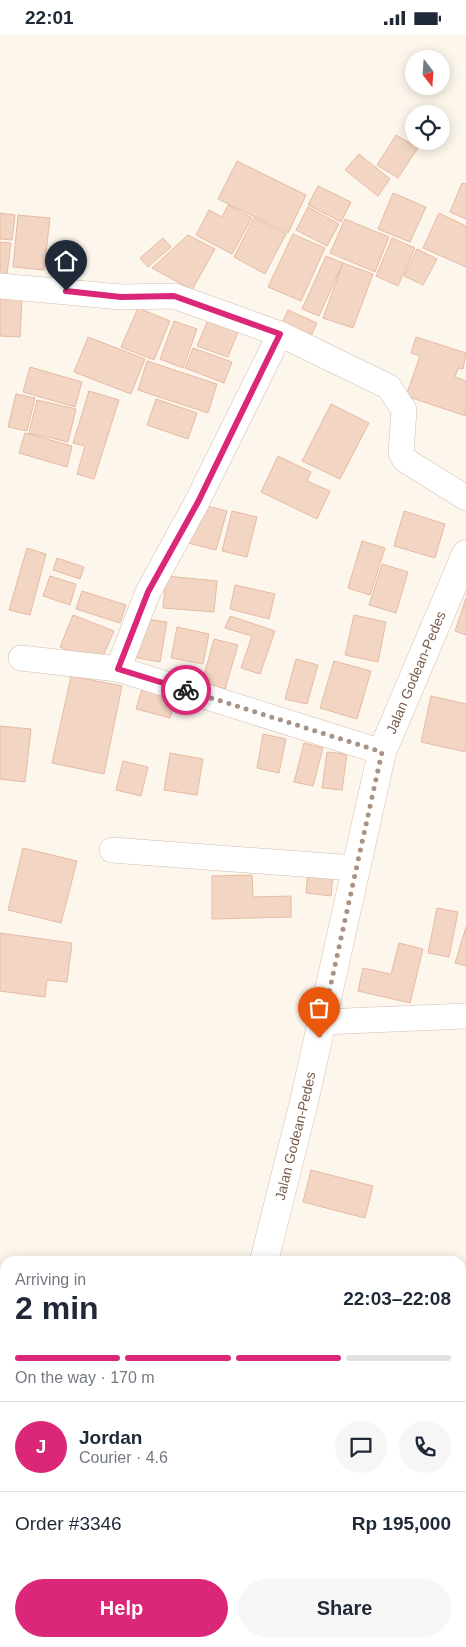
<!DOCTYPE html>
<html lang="en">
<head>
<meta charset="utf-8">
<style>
	body { margin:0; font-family:Helvetica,sans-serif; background:#f6f6f7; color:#1f2937; height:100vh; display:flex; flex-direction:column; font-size:19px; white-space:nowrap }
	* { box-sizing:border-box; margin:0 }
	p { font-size:16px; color:#747a83 }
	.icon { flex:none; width:28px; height:28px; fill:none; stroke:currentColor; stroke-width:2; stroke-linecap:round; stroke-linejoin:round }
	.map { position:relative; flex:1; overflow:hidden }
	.panel { position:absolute; left:0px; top:1221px; width:466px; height:391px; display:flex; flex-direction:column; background:#fff; border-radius:15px 15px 0 0; box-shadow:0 2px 12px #0003 }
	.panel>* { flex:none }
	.needle { width:32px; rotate:163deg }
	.controls { position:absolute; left:405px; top:15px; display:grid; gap:10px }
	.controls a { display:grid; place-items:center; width:45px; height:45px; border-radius:50%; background:#fff; box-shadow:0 2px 12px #0003; font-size:25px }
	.pin { position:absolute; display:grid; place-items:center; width:42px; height:42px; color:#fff; margin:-51px -21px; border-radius:50% 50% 50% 0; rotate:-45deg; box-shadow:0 0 5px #0007 }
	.pin .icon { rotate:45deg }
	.courier { position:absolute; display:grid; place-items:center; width:50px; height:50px; margin:-25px; border:4px solid #db2777; border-radius:50%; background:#fff; color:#222; box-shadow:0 1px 6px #0007 }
	.overview em { font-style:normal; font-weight:600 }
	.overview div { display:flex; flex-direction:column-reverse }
	.overview { display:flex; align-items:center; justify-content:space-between; height:85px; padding:0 15px }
	h1 { font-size:32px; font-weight:600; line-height:38px }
	.bar { display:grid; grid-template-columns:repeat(4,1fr); gap:8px 5px; align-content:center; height:60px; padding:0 15px }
	.bar i { height:6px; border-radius:4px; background:#e0e1e3 }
	.bar .active { background:#db2777 }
	.bar p { grid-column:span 4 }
	.line { display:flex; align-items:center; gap:12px; padding:0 15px; border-top:1px solid #e0e1e3 }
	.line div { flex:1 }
	.round { display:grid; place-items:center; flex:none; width:52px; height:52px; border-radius:26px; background:#f6f6f7 }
	.primary-button { display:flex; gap:10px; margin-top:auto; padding:10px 15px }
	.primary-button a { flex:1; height:58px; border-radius:30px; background:#db2777; color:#fff; font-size:20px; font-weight:600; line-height:58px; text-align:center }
	.primary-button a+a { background:#f6f6f7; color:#1f2937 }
	.status { display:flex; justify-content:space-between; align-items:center; height:35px; padding:0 25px; background:#fff; direction:ltr }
	.status svg { height:14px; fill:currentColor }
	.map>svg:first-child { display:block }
	.building { fill:#f3d5c3; stroke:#e6bba3 }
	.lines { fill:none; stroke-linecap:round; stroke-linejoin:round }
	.street-casing { stroke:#d1beb0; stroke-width:26 }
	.secondary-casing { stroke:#d6c0b0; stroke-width:29 }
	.street { stroke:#fff; stroke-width:25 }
	.secondary { stroke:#fff; stroke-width:28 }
	.done { stroke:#a89285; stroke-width:5; stroke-dasharray:0 9 }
	.route { stroke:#db2777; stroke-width:6 }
	.labels { text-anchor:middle; stroke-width:4.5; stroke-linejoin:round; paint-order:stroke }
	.street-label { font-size:14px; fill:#7a5c4d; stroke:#fffaf3 }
</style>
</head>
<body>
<div class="status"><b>22:01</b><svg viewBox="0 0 49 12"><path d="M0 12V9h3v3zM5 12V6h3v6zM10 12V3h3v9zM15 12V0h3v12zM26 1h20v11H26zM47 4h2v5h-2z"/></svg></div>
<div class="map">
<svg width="466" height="1612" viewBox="0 0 466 1612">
	<rect width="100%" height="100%" fill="#fdf6ec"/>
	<g class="building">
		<polygon points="396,100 418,113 398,143 377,130"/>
		<polygon points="359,119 390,144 378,161 345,135"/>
		<polygon points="237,126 306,160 288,198 218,164"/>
		<polygon points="462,148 466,149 466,184 450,177"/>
		<polygon points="318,151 351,167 341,187 308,170"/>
		<polygon points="393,158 426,172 410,207 378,194"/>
		<polygon points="228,170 252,183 232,219 196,200 209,175 222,182"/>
		<polygon points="308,172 339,189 327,211 296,195"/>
		<polygon points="0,178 15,180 12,205 0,204"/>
		<polygon points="439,178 466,191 466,232 423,213"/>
		<polygon points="18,180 50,183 44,235 13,232"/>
		<polygon points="254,183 286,199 265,239 234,222"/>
		<polygon points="345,184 389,202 375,237 330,218"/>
		<polygon points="293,199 325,213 301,266 268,252"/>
		<polygon points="188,200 215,214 192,255 152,233"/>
		<polygon points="163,203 171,212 148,232 140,223"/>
		<polygon points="392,203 415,213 398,251 376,241"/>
		<polygon points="0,207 11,208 6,247 0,247"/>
		<polygon points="417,214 437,224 423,250 404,241"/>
		<polygon points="326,221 343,228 319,281 302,274"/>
		<polygon points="343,228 373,239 353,293 323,283"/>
		<polygon points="0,262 22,263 20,302 0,301"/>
		<polygon points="138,273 170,286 154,325 121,312"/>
		<polygon points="288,275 317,288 309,305 280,293"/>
		<polygon points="210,280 240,292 228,322 197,311"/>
		<polygon points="174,286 197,294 183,333 160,324"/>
		<polygon points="88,302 145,324 131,359 74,337"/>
		<polygon points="416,302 466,318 463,334 458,333 455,342 466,346 466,381 406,361 420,321 411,318"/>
		<polygon points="193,313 232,327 224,348 185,333"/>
		<polygon points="147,326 217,349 208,378 138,355"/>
		<polygon points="30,332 82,347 75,372 23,357"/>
		<polygon points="89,356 119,365 94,444 77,439 85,411 73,408"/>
		<polygon points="16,359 35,363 27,396 8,392"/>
		<polygon points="156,364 197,378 188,404 147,390"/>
		<polygon points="37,365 76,374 68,407 29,398"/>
		<polygon points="331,369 369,388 340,444 302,426"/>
		<polygon points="25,398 72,411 67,432 19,418"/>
		<polygon points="278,421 311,437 307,446 330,456 317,484 261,457"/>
		<polygon points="199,469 227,476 216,515 188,508"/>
		<polygon points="232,476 257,482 247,522 222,516"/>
		<polygon points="404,476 445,489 435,523 394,511"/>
		<polygon points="362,506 385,513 370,560 348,553"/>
		<polygon points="27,513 46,519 30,580 9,575"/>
		<polygon points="57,523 84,532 80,544 53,535"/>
		<polygon points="382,529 408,537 396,578 369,570"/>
		<polygon points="50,541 76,549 70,570 43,561"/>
		<polygon points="166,541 217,546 214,577 163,573"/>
		<polygon points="235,550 275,559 269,584 230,574"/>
		<polygon points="82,556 126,570 120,588 76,574"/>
		<polygon points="466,563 466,600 455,596"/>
		<polygon points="73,580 114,596 100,628 60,612"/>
		<polygon points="354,580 386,587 378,627 345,620"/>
		<polygon points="230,581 275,596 260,639 241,633 252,601 225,593"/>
		<polygon points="139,583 167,587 160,627 132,622"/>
		<polygon points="177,592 209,599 203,629 171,623"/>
		<polygon points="214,604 238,610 225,654 202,647"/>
		<polygon points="296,624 318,630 307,669 285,664"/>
		<polygon points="334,626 371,636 357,684 320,673"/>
		<polygon points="71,641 122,651 104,739 52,728"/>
		<polygon points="144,647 178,656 170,683 136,674"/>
		<polygon points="431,661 466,669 466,717 421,707"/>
		<polygon points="0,691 31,694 25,747 0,744"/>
		<polygon points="263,699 286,704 279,738 257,733"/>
		<polygon points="304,708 323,713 313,751 294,747"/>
		<polygon points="327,717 347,719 342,755 322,753"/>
		<polygon points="170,718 203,724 197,760 164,755"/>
		<polygon points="123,726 148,732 141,761 116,755"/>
		<polygon points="23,813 77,826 61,888 8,875"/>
		<polygon points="308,835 333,838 331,861 306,858"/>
		<polygon points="252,840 253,862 291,861 291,882 212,884 212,841"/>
		<polygon points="437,873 458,877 449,922 428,918"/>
		<polygon points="466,892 466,931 455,928"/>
		<polygon points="0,898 72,908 67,947 47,945 45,962 0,956"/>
		<polygon points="399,908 423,914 410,968 358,956 363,933 391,939"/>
		<polygon points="311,1135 373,1151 365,1183 303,1167"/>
	</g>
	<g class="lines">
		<defs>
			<g id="street">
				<polyline points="0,251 121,262 174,261 280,299 389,352 404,375 401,418 405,425 466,463"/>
				<polyline points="21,623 118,634 382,717"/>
				<polyline points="118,634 148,557 197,467 280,299"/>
				<polyline points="112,815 355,833"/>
				<polyline points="322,987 466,981"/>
			</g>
			<g id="secondary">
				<path id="s1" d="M264,1226L304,1067L382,717L466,519"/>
				<polyline points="172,1612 173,1608"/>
			</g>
		</defs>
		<use href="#street" class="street-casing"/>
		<use href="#secondary" class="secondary-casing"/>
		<use href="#street" class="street"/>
		<use href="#secondary" class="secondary"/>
	</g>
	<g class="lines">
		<polyline class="done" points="186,655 382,717 319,1003"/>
		<polyline class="route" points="66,256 121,262 174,261 280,299 198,467 148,557 118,634 186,655"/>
	</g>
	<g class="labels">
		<g class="street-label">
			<text dy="5" stroke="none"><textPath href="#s1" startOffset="609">Jalan Godean-Pedes</textPath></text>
			<text dy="5" stroke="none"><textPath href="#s1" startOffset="129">Jalan Godean-Pedes</textPath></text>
		</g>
	</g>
</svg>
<div class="controls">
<a><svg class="needle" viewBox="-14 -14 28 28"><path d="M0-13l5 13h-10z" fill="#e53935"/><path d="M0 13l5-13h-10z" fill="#747a83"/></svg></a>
<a><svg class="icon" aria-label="locate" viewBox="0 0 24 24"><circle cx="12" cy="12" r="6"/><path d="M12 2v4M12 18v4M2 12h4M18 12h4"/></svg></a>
</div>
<div class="pin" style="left:319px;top:1003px;background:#ea580c"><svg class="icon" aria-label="bag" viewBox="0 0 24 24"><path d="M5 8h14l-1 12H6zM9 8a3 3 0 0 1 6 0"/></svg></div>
<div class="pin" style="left:66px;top:256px;background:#1f2937"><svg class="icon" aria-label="home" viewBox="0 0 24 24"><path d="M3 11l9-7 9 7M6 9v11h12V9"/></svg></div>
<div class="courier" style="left:186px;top:655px"><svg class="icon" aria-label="bike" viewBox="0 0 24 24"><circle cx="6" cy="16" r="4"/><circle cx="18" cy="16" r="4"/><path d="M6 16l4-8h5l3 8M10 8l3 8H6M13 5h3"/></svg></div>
<section class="panel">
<div class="overview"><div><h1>2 min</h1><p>Arriving in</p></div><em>22:03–22:08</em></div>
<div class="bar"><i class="active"></i><i class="active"></i><i class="active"></i><i></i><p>On the way · 170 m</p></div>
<div class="line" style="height:90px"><b class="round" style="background:#db2777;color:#fff">J</b><div><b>Jordan</b><p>Courier · 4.6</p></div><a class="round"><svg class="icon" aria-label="chat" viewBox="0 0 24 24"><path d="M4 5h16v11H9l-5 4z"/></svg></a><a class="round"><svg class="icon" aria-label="phone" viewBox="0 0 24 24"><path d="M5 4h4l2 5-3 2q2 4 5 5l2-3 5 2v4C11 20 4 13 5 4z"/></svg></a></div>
<div class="line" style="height:65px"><div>Order #3346</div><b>Rp 195,000</b></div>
<div class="primary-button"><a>Help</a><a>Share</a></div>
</section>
</div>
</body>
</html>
